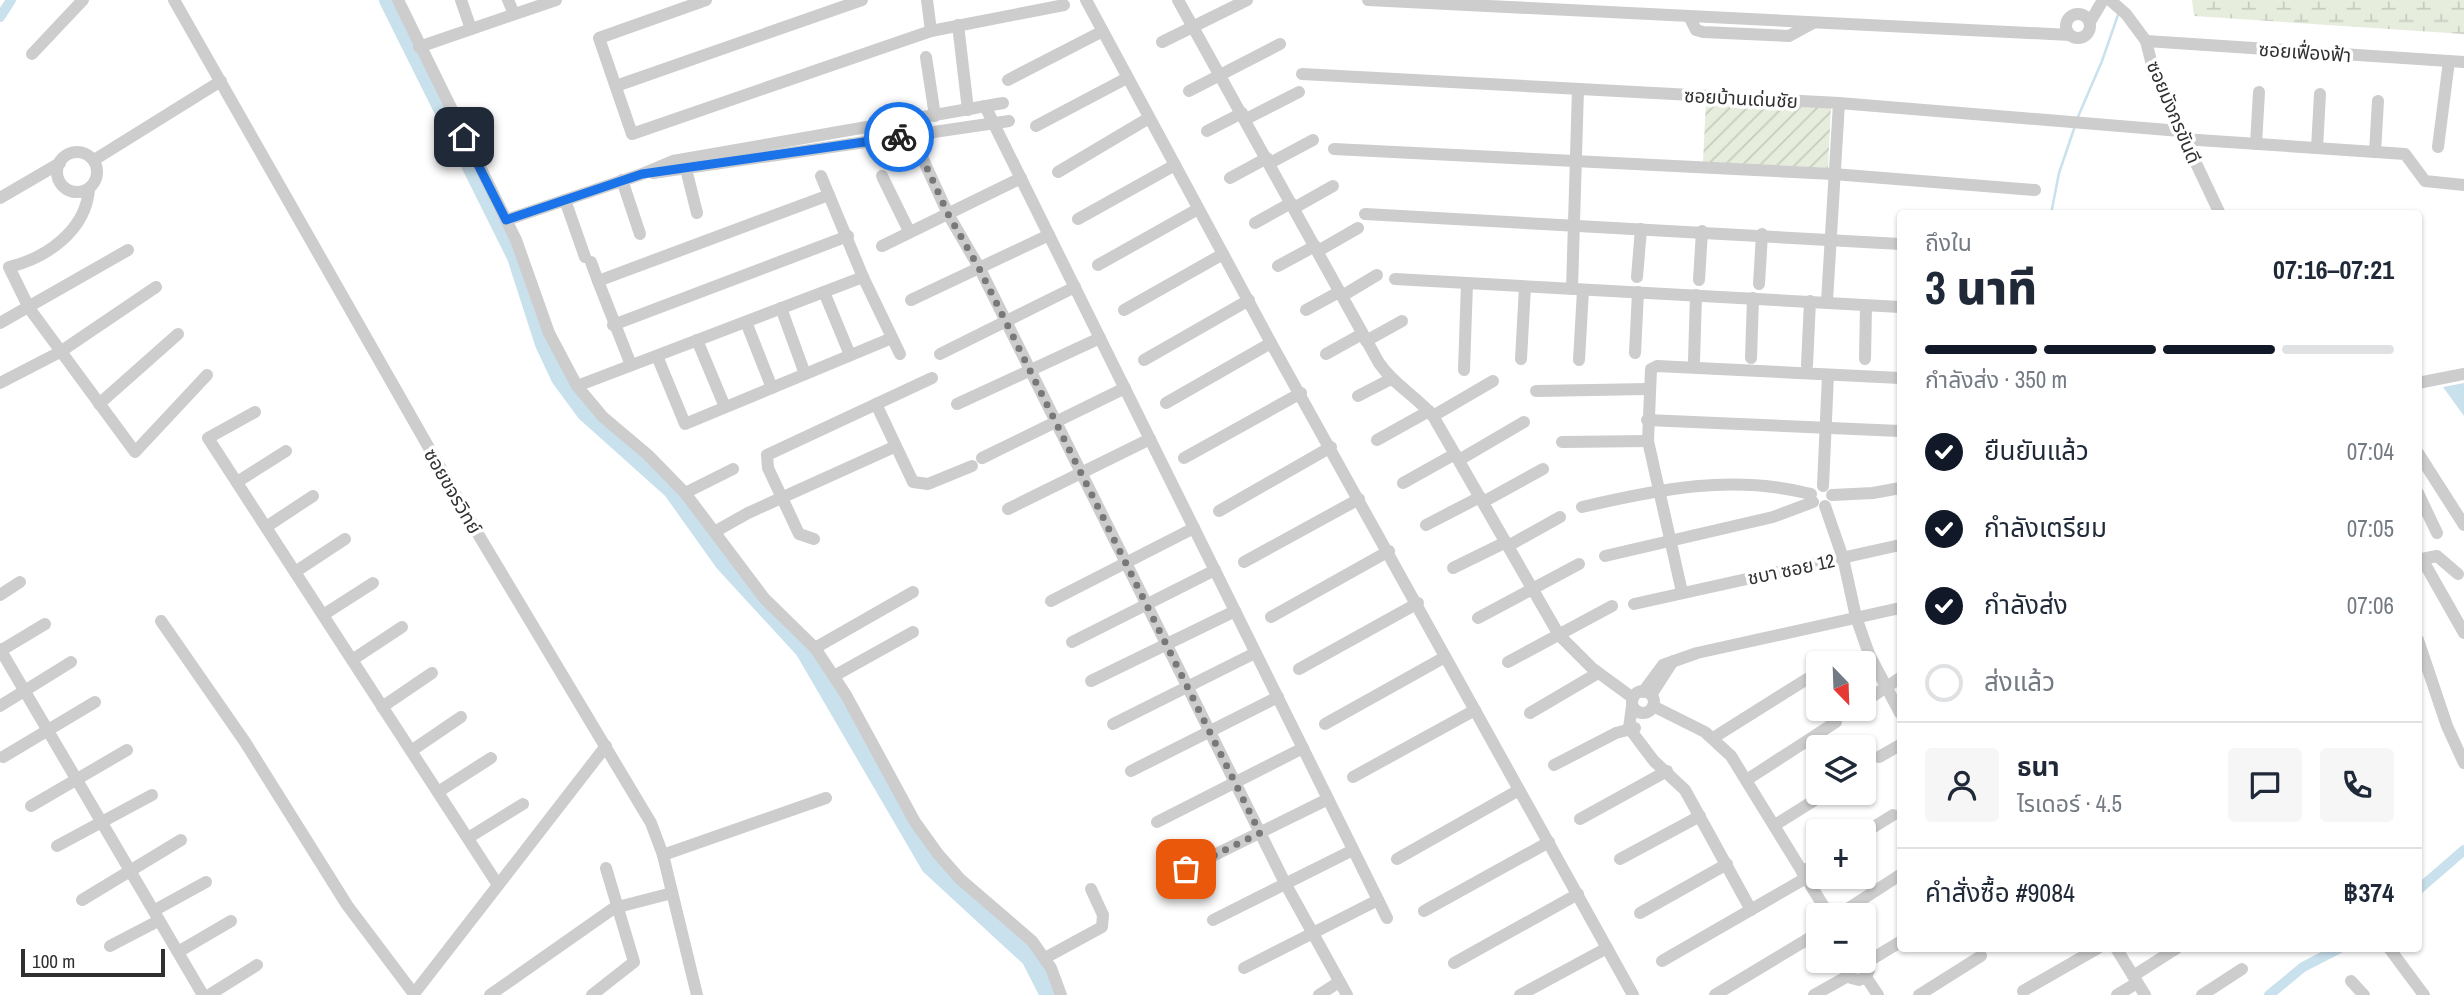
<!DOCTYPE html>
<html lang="th">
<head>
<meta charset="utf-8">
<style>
	body { margin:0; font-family:"Archivo Narrow","Noto Sans Thai",sans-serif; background:#f6f6f7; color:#1f2937; height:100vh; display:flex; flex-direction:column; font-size:26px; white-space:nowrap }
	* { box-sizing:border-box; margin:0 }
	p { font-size:23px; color:#747a83 }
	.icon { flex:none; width:38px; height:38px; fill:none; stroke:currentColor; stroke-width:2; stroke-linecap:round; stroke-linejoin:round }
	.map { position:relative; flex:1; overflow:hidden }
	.sheet { position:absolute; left:1897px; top:210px; width:525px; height:742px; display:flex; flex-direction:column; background:#fff; border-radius:7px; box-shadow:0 2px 5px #0004 }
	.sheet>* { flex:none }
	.needle { width:46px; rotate:157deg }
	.controls { position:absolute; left:1806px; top:651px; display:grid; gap:14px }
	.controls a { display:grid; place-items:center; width:70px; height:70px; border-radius:7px; background:#fff; box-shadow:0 2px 5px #0004; font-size:35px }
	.scale { position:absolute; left:21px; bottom:18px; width:144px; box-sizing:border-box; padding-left:7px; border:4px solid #303030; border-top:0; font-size:19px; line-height:24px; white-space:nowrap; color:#303030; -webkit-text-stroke:5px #fff; paint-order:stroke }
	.pin { position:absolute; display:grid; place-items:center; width:60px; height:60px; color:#fff; margin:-30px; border-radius:14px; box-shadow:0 4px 10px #0006 }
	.courier { position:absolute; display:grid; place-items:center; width:70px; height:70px; margin:-35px; border:5px solid #1a73e8; border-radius:50%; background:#fff; color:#222; box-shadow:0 2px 9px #0007 }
	.headline em { font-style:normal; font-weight:800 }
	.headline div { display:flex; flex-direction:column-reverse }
	.headline { display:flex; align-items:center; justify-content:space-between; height:119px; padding:0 28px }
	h1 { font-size:46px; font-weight:800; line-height:52px }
	.bar { display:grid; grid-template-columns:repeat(4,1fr); gap:10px 7px; align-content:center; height:84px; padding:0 28px }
	.bar i { height:9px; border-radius:5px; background:#e0e1e3 }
	.bar .current { background:#111827 }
	.bar p { grid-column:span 4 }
	.line { display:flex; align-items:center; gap:18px; padding:0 28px; border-top:2px solid #e0e1e3 }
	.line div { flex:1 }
	.round { display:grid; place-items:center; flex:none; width:74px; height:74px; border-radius:7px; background:#f6f6f7 }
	ol { padding:0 28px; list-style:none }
	li { display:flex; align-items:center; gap:21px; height:77px }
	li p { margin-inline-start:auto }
	li .icon { padding:7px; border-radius:50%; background:#111827; color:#fff; stroke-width:4 }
	li:last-child { color:#747a83 }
	li i { width:38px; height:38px; border:4px solid #e0e1e3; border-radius:50% }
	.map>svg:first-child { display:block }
	.wetland { fill:url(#wetland-marsh) }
	.garden { fill:url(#garden-furrows) }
	.water { fill:#c9e1ed }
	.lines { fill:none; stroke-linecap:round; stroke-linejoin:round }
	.stream { stroke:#c9e1ed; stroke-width:2.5 }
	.canal { stroke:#c9e1ed; stroke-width:10 }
	.river { stroke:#c9e1ed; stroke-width:18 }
	.minor { stroke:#cdcdcd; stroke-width:12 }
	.done { stroke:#787878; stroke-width:7; stroke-dasharray:0 12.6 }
	.route { stroke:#1a73e8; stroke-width:9 }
	.labels { text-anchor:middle; stroke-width:7; stroke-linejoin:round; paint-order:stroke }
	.street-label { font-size:19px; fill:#303030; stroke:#fff }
</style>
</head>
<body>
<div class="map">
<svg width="2464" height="995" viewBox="0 0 2464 995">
	<defs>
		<pattern id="wetland-marsh" width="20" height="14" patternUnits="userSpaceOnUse" patternTransform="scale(1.75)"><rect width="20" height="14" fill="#e7eddd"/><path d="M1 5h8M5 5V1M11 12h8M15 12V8" fill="none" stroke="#c6ccbe"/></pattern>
		<pattern id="garden-furrows" width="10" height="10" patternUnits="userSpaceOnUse" patternTransform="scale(1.75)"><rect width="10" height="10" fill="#e7eddd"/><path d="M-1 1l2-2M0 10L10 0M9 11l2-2" fill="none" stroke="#c6ccbe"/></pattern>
	</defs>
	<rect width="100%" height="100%" fill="#fff"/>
	<polygon class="wetland" points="2192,0 2464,0 2464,34 2194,16"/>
	<polygon class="garden" points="1706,101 1831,107 1828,168 1703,162"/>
	<polygon class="water" points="2464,383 2464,416 2443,387"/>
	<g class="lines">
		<g class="stream">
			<polyline points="2077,119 2102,61 2119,12"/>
			<polyline points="2051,214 2059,173 2075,126"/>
		</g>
		<g class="canal">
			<polyline points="0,17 11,0"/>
			<polyline points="2418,890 2464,850"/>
			<polyline points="2269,995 2303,967 2340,948"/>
		</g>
		<polyline class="river" points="388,0 516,257 544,344 560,378 585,412 672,490 724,563 804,650 930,866 1030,958 1049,995"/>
		<g class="minor">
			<polyline points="174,0 478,534 651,823 663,855 697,995"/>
			<polyline points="398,0 516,240 549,333 577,386 603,417 648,455 685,493 764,598 815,648 846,695 915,822 938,854 960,879 1032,941 1051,968 1061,995"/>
			<polyline points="461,0 471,29"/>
			<polyline points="508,0 514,14"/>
			<polyline points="706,0 599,38 632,134 931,31 1064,5"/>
			<polyline points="927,0 931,31"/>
			<polyline points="1086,0 1271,343 1633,995"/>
			<path d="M1178,0L1379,363C1394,385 1416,396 1433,416L1559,635L1592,668L1633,698"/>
			<polyline points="1368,0 2070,35"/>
			<polyline points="2110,0 2126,14 2146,41 2154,73 2167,102 2220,214"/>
			<circle cx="2078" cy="26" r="12"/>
			<polyline points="1690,18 1696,30 1703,32 1789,36 1813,23"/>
			<polyline points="2090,22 2103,0"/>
			<polyline points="958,25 968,110"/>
			<polyline points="2146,41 2464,62"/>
			<polyline points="1162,42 1247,0"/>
			<polyline points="419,47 556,0"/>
			<polyline points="32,54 83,0"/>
			<polyline points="926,57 935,116"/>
			<polyline points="1302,74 1839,103 2180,131"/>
			<polyline points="1008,80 1101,32"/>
			<polyline points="616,86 862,0"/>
			<polyline points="1189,91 1280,44"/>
			<polyline points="985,106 1387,918"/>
			<polyline points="1246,119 1299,92"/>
			<polyline points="909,121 912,135 948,214 980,269 1285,883 1347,995"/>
			<polyline points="1036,126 1127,78"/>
			<polyline points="1207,131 1242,113"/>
			<polyline points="2183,139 2405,154 2425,181 2464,185"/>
			<polyline points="2256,144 2259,92"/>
			<polyline points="2438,147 2449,61"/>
			<polyline points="2317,148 2320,94"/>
			<polyline points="1334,149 1833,174 2035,190"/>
			<circle cx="77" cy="172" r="20"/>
			<polyline points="2375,152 2378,101"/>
			<polyline points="94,160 221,81"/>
			<polyline points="1270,163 1313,140"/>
			<polyline points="686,169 697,213"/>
			<polyline points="1058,172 1149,118"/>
			<polyline points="653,173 1009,121"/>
			<polyline points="882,176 909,231"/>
			<polyline points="1230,178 1267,158"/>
			<polyline points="622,180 640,234"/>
			<path d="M89,189C86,230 47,258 9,267L29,308L135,452L207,375"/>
			<polyline points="0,198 60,163"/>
			<polyline points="565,200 585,257"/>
			<polyline points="1294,208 1333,186"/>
			<polyline points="1365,214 1900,244"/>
			<polyline points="1078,219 1175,165"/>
			<polyline points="506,220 642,174 673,161 1003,103"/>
			<polyline points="1255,223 1291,203"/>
			<polyline points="882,246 1021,178"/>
			<polyline points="1318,251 1358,228"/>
			<polyline points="591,262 598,281"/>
			<polyline points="1098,265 1198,209"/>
			<polyline points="1278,266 1315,246"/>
			<polyline points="863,277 900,354"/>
			<polyline points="1637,277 1641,229"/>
			<polyline points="1395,279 1900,307"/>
			<polyline points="1699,280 1702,231"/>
			<polyline points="1759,284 1762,234"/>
			<polyline points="1572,289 1578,89"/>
			<polyline points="824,292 850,355"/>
			<polyline points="1342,296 1377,275"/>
			<polyline points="911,300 1049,235"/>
			<polyline points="1827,301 1839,103"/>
			<polyline points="781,308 805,374"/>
			<polyline points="1124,310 1223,254"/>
			<polyline points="1306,310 1339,292"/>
			<polyline points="746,322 772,388"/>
			<polyline points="0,323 128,250"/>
			<polyline points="613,325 848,236"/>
			<polyline points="697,340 725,407"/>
			<polyline points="1366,341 1402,321"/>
			<polyline points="1635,353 1638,292"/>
			<polyline points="940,354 1075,287"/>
			<polyline points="1326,354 1362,334"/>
			<polyline points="657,356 685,424 892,338"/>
			<polyline points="1751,358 1753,298"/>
			<polyline points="1521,359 1525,287"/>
			<polyline points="1865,359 1866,306"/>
			<polyline points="1144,360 1249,300"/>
			<polyline points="1579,360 1583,290"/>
			<polyline points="1694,361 1696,295"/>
			<polyline points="631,365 598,281 829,195"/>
			<polyline points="1807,365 1810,301"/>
			<polyline points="1464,370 1467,283"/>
			<polyline points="0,383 60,352 156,287"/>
			<polyline points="2418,383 2464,374"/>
			<polyline points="577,386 863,277 821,176"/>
			<polyline points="1536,391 1648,389"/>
			<polyline points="1358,396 1391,379"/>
			<polyline points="1166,403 1271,343"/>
			<polyline points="99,404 178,334"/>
			<polyline points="876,404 913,482 928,484 972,466"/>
			<polyline points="957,404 1100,338"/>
			<polyline points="255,412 208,438 498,885"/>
			<polyline points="1433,416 1493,381"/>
			<polyline points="1647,420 1900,431"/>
			<polyline points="1377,440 1429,411"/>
			<polyline points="1562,442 1648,441"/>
			<polyline points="2418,453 2464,525"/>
			<polyline points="982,458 1125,388"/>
			<polyline points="1184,458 1301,393"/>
			<polyline points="1459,460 1524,422"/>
			<polyline points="237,482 286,451"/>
			<polyline points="1403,483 1455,454"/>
			<polyline points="1823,486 1828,375"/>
			<polyline points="685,493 733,469"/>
			<polyline points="2418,493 2437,533"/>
			<polyline points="1832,495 1873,493 1900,488"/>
			<polyline points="1483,502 1543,469"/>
			<polyline points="1825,506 1843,558 1856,617 1869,654 1900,713"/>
			<path d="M1582,507C1659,489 1732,474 1811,494"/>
			<polyline points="1008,509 1150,439"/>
			<polyline points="1219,511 1331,447"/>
			<polyline points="1426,525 1480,497"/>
			<polyline points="266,527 313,496"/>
			<polyline points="716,531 748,513 894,447"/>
			<polyline points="814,539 799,534 768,468 767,455 932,378"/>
			<polyline points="1508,546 1560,517"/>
			<polyline points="1605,556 1773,517 1813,502"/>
			<polyline points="2422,559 2437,556 2458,574"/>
			<polyline points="2418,560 2422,559 2464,633"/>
			<polyline points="1244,562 1359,499"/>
			<polyline points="1453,568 1506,542"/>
			<polyline points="295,572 345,539"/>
			<polyline points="1682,592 1648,441 1651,369 1657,366 1900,378"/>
			<polyline points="0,595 20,582"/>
			<polyline points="1051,601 1194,528"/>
			<polyline points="1634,604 1900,545"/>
			<polyline points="323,615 373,583"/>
			<polyline points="1271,617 1389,551"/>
			<polyline points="1478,618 1579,564"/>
			<polyline points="161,621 245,742 347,905 414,994"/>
			<polyline points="2418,640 2447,726 2464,763"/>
			<polyline points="1072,642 1215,570"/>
			<polyline points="815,648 913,592"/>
			<polyline points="0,649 203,995"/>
			<polyline points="0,651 45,624"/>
			<polyline points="352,660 402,627"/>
			<polyline points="1508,662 1612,606"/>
			<polyline points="1299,669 1418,603"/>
			<polyline points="834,676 913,632"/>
			<polyline points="1091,681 1235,611"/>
			<circle cx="1643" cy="702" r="11"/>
			<polyline points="1643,692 1663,665 1697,653 1900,608"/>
			<polyline points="1651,695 1673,661"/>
			<polyline points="1864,702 1900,678"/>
			<polyline points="0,706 71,662"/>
			<polyline points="1632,706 1629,728 1654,761 1685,790 1751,910"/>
			<polyline points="1653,706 1705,732 1731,756 1829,915"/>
			<polyline points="382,707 432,673"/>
			<polyline points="1847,712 1853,709"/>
			<polyline points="1530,713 1598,673"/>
			<polyline points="1113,724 1255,653"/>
			<polyline points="1325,724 1445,657"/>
			<polyline points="1713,738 1807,679"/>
			<polyline points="411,751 461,717"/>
			<polyline points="3,757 95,702"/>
			<polyline points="1879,757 1900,745"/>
			<polyline points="1554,765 1616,733 1635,728"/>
			<polyline points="1864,768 1868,766"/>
			<polyline points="1131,771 1278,697"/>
			<polyline points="1353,777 1475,710"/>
			<polyline points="1748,779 1836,722"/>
			<polyline points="438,792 491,758"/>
			<polyline points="31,806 127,750"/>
			<polyline points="1580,819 1667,771"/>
			<polyline points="1157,822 1303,748"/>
			<polyline points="1775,825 1826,793"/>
			<polyline points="1864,833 1893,815"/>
			<polyline points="468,838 523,804"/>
			<polyline points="57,846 152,795"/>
			<polyline points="663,855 826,798"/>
			<polyline points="1397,859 1519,790"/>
			<polyline points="1620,859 1700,816"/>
			<polyline points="1186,869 1328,799"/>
			<polyline points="1802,872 1818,862"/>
			<polyline points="82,900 181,840"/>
			<polyline points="155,910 206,882"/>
			<polyline points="1424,911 1549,842"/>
			<polyline points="1640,913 1727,864"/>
			<polyline points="1838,915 1900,875"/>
			<polyline points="1213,920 1353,850"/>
			<polyline points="110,946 158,921"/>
			<polyline points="2116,948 2145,995"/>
			<polyline points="2389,948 2424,995"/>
			<polyline points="178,952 231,921"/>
			<polyline points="1045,958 1102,927 1103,915 1091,889"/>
			<polyline points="1662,961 1806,878"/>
			<polyline points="1850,961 1847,972 1851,978 1859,980 1866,977 1869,970 1864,959"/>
			<polyline points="1867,962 1900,942"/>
			<polyline points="1454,963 1578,894"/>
			<polyline points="1244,968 1378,900"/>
			<polyline points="2133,976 2177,948"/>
			<polyline points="1866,977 1878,995"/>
			<polyline points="2351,981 2364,995"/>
			<polyline points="2023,991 2098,948"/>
			<polyline points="209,995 257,965"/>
			<polyline points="413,995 606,746"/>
			<polyline points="490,995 614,908 672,893"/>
			<polyline points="592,995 634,962 606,868"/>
			<polyline points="1319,995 1339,982"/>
			<polyline points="1520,995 1607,948"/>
			<polyline points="1715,995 1818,933"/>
			<polyline points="1814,995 1848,976"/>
			<polyline points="1919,995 1981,956"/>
			<polyline points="2117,995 2137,983"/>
			<polyline points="2202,995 2242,969"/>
		</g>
	</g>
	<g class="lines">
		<polyline class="done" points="899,137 912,135 948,214 980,270 1260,833 1186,869"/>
		<polyline class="route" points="464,137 506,220 642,174 899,137"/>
	</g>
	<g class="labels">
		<g class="street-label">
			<text transform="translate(2305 52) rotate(4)" y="7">ซอยเฟื่องฟ้า</text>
			<text transform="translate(1741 98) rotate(3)" y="7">ซอยบ้านเด่นชัย</text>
			<text transform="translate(2174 112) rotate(67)" y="7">ซอยมังกรขันดี</text>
			<text transform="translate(453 491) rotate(60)" y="7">ซอยขจรวิทย์</text>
			<text transform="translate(1791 569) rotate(-12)" y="7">ชบา ซอย 12</text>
		</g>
	</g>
</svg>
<div class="controls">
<a><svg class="needle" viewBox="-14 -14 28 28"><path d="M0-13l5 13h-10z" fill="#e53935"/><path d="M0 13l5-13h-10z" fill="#747a83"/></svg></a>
<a><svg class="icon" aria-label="layers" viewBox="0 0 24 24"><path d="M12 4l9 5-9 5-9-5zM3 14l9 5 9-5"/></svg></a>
<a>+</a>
<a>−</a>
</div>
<div class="scale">100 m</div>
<div class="pin" style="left:1186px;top:869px;background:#ea580c"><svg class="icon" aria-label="bag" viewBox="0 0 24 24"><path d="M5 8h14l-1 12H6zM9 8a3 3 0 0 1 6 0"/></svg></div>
<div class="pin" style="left:464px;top:137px;background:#1f2937"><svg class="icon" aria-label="home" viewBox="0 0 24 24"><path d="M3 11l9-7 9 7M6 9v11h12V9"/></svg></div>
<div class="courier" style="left:899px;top:137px"><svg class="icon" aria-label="bike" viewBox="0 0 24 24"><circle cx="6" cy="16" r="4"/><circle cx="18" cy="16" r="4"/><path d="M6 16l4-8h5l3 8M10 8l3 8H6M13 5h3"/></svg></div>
<section class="sheet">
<div class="headline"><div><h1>3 นาที</h1><p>ถึงใน</p></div><em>07:16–07:21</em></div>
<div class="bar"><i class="current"></i><i class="current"></i><i class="current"></i><i></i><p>กำลังส่ง · 350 m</p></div>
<ol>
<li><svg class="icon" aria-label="check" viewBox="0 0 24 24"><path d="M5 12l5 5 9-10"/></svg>ยืนยันแล้ว<p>07:04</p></li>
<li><svg class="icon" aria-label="check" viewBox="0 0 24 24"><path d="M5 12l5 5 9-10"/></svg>กำลังเตรียม<p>07:05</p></li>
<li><svg class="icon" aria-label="check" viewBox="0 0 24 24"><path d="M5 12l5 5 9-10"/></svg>กำลังส่ง<p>07:06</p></li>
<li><i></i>ส่งแล้ว</li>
</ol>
<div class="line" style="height:126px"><a class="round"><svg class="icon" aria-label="person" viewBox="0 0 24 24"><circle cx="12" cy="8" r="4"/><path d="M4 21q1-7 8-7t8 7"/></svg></a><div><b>ธนา</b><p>ไรเดอร์ · 4.5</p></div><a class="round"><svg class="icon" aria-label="chat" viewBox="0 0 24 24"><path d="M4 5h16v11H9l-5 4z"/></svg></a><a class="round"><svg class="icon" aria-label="phone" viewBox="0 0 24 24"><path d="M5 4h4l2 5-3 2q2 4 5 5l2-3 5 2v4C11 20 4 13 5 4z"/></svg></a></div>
<div class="line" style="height:91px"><div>คำสั่งซื้อ #9084</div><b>฿374</b></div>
</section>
</div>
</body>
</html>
